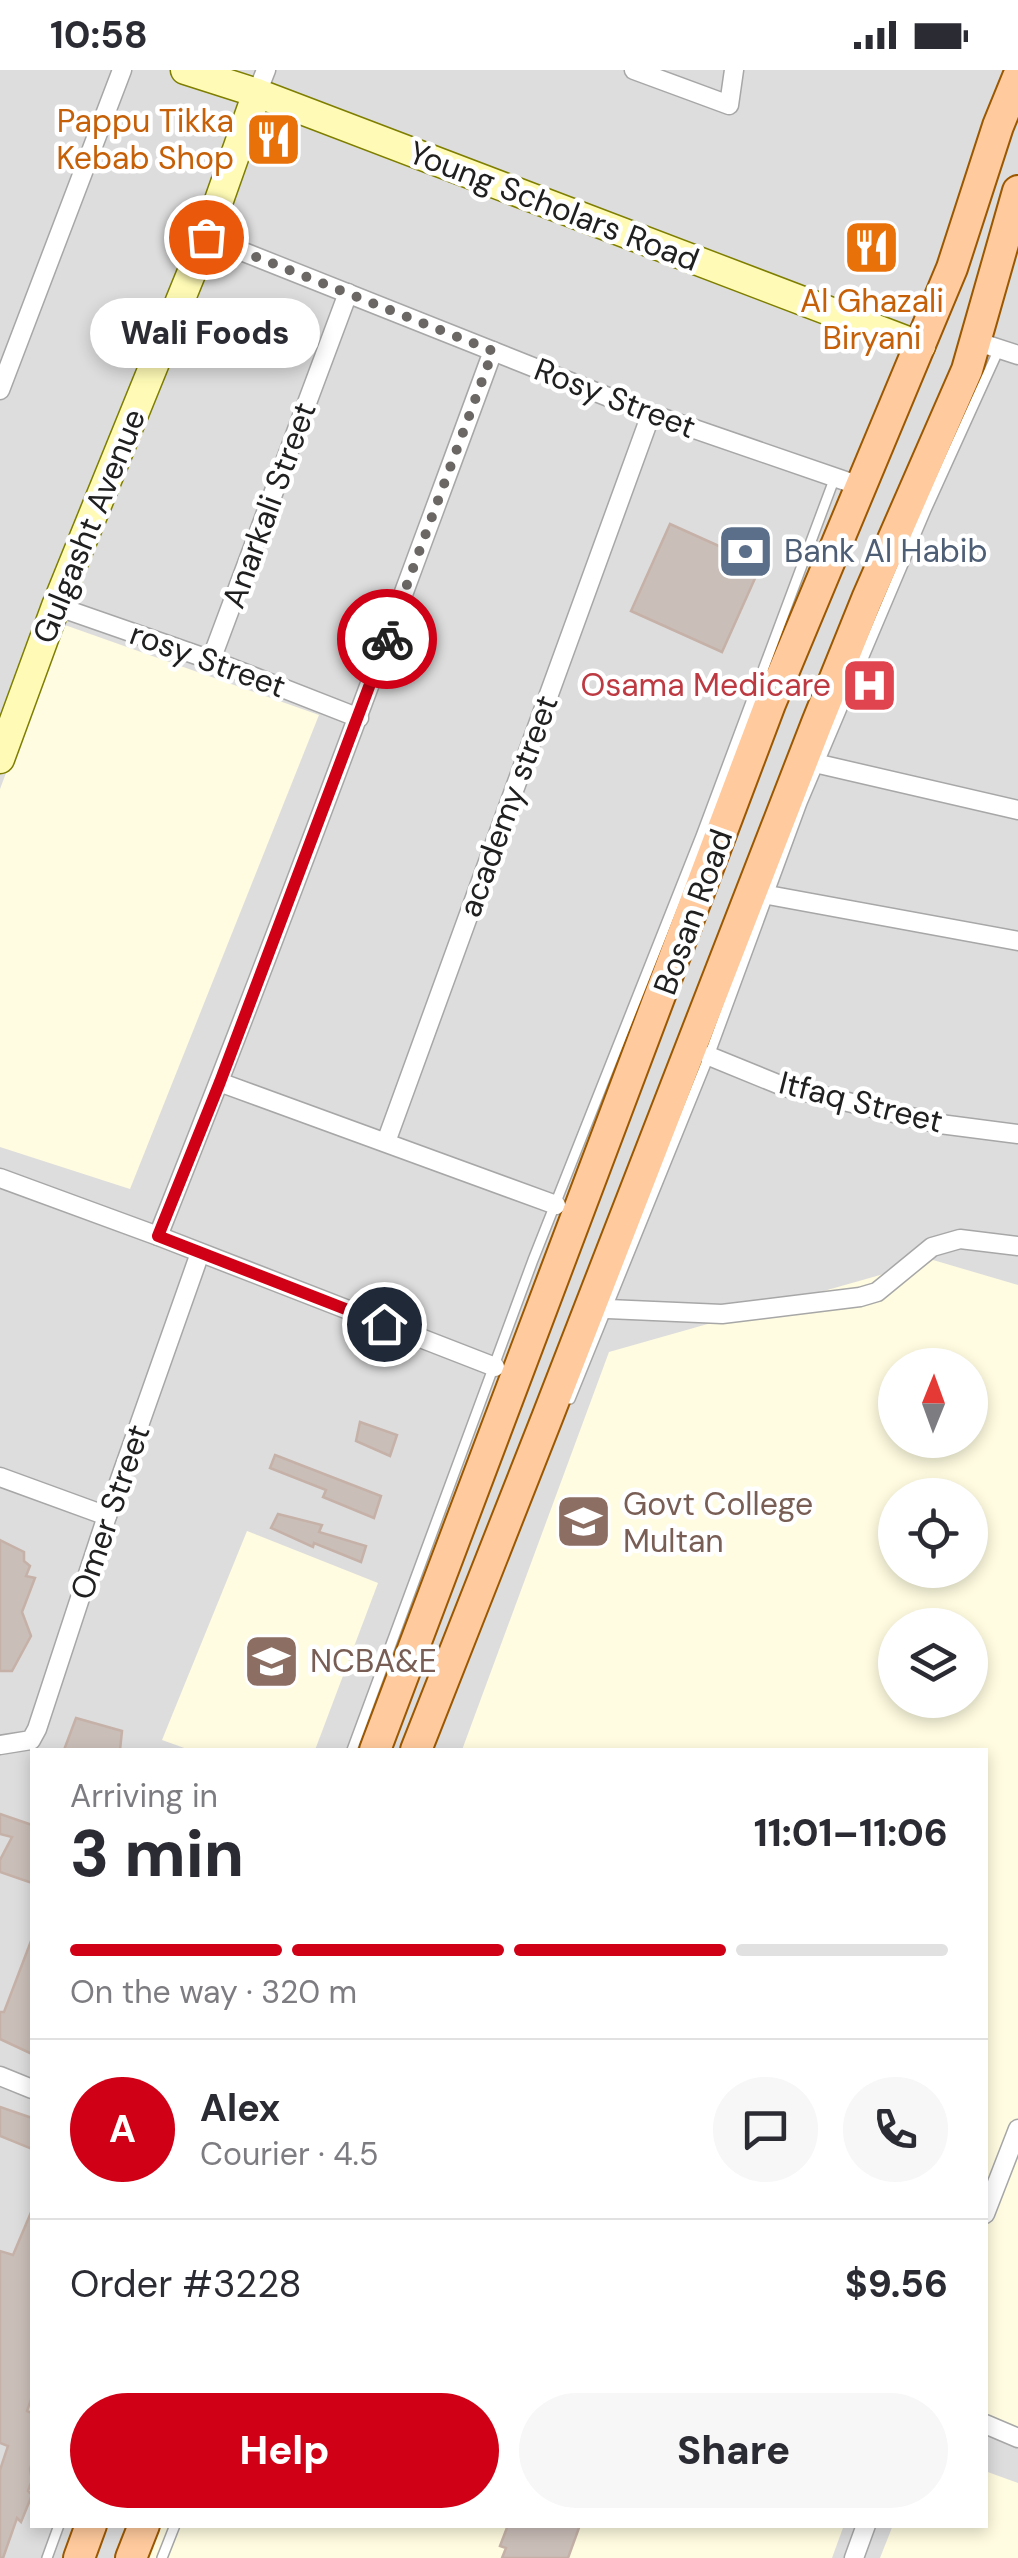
<!DOCTYPE html>
<html lang="en">
<head>
<meta charset="utf-8">
<style>
	body { margin:0; font-family:"DM Sans",sans-serif; background:#f7f7f7; color:#2b2b33; height:100vh; display:flex; flex-direction:column; font-size:38px; white-space:nowrap }
	* { box-sizing:border-box; margin:0 }
	p { font-size:32px; color:#7c7c81 }
	.icon { flex:none; width:55px; height:55px; fill:none; stroke:currentColor; stroke-width:2; stroke-linecap:round; stroke-linejoin:round }
	.map { position:relative; flex:1; overflow:hidden }
	.details { position:absolute; left:30px; top:1678px; width:958px; height:780px; display:flex; flex-direction:column; background:#fff; border-radius:0px; box-shadow:0 5px 15px #0003 }
	.details>* { flex:none }
	.needle { width:65px; rotate:1deg }
	.fabs { position:absolute; left:878px; top:1278px; display:grid; gap:20px }
	.fabs a { display:grid; place-items:center; width:110px; height:110px; border-radius:50%; background:#fff; box-shadow:0 5px 15px #0003; font-size:50px }
	.pin { position:absolute; display:grid; place-items:center; width:85px; height:85px; color:#fff; margin:-42px; border:5px solid #fff; border-radius:50%; box-shadow:0 2px 10px #0007 }
	.courier { position:absolute; display:grid; place-items:center; width:100px; height:100px; margin:-50px; border:8px solid #d00016; border-radius:50%; background:#fff; color:#222; box-shadow:0 2px 12px #0007 }
	.bubble { position:absolute; height:70px; border-radius:35px; background:#fff; box-shadow:0 5px 15px #0003; font-size:32px; font-weight:800; line-height:70px; text-align:center }
	.summary em { font-style:normal; font-weight:800 }
	.summary div { display:flex; flex-direction:column-reverse }
	.summary { display:flex; align-items:center; justify-content:space-between; height:170px; padding:0 40px }
	h1 { font-size:65px; font-weight:800; line-height:75px }
	.bar { display:grid; grid-template-columns:repeat(4,1fr); gap:15px 10px; align-content:center; height:120px; padding:0 40px }
	.bar i { height:12px; border-radius:8px; background:#e1e1e2 }
	.bar .selected { background:#d00016 }
	.bar p { grid-column:span 4 }
	.line { display:flex; align-items:center; gap:25px; padding:0 40px; border-top:2px solid #e1e1e2 }
	.line div { flex:1 }
	.round { display:grid; place-items:center; flex:none; width:105px; height:105px; border-radius:52px; background:#f7f7f7 }
	.action { display:flex; gap:20px; margin-top:auto; padding:20px 40px }
	.action a { flex:1; height:115px; border-radius:60px; background:#d00016; color:#fff; font-size:40px; font-weight:800; line-height:115px; text-align:center }
	.action a+a { background:#f7f7f7; color:#2b2b33 }
	.status { display:flex; justify-content:space-between; align-items:center; height:70px; padding:0 50px; background:#fff; direction:ltr }
	.status svg { height:28px; fill:currentColor }
	.map>svg:first-child { display:block }
	.residential { fill:#dedddd; fill-rule:evenodd }
	.education { fill:#fffce1; fill-rule:evenodd }
	.building { fill:#cabeb8; stroke:#c5b1a7; stroke-width:2.5 }
	.lines { fill:none; stroke-linecap:round; stroke-linejoin:round }
	.lane-casing { stroke:#a7a7a7; stroke-width:12 }
	.street-casing { stroke:#a7a7a7; stroke-width:21 }
	.secondary-casing { stroke:#7e7e00; stroke-width:31 }
	.primary-casing { stroke:#9c5800; stroke-width:34 }
	.lane { stroke:#fff; stroke-width:9 }
	.street { stroke:#fff; stroke-width:18 }
	.secondary { stroke:#fffbb6; stroke-width:28 }
	.primary { stroke:#ffca9d; stroke-width:30 }
	.done { stroke:#6a6765; stroke-width:10; stroke-dasharray:0 18 }
	.route { stroke:#d00016; stroke-width:12 }
	.labels { text-anchor:middle; stroke-width:9; stroke-linejoin:round; paint-order:stroke }
	.food-label { font-size:32px; fill:#c56008; stroke:#fff; text-anchor:end }
	.street-label { font-size:32px; fill:#202020; stroke:#fff }
	.service-label { font-size:32px; fill:#4e5e75; stroke:#fff; text-anchor:start }
	.health-label { font-size:32px; fill:#be3a42; stroke:#fff; text-anchor:end }
	.education-label { font-size:32px; fill:#785e54; stroke:#fff; text-anchor:start }
</style>
</head>
<body>
<div class="status"><b>10:58</b><svg viewBox="0 0 49 12"><path d="M0 12V9h3v3zM5 12V6h3v6zM10 12V3h3v9zM15 12V0h3v12zM26 1h20v11H26zM47 4h2v5h-2z"/></svg></div>
<div class="map">
<svg width="1018" height="2488" viewBox="0 0 1018 2488">
	<rect width="100%" height="100%" fill="#f2ece6"/>
	<path class="residential" d="M0,0H1018V2488H0ZM895,1295H970V1370H895ZM895,1425H970V1500H895ZM895,1555H970V1630H895ZM32,1680H985V2455H32Z"/>
	<g class="education">
		<polygon points="62,554 319,645 130,1119 0,1077 0,719"/>
		<path d="M933,1190L1018,1215V2361L985,2348V1680H462L609,1282ZM895,1295H970V1370H895ZM895,1425H970V1500H895ZM895,1555H970V1630H895Z"/>
		<polygon points="247,1461 378,1513 315,1680 190,1680 162,1670"/>
		<polygon points="985,2401 1018,2413 1018,2488 880,2488 893,2455 985,2455"/>
		<polygon points="157,2455 844,2455 832,2488 144,2488"/>
	</g>
	<g class="building">
		<polygon points="670,454 761,495 722,582 631,541"/>
		<polygon points="360,1352 397,1365 390,1386 356,1371"/>
		<polygon points="275,1385 381,1426 374,1448 323,1427 326,1420 270,1398"/>
		<polygon points="278,1444 322,1455 319,1462 366,1476 361,1492 314,1473 313,1477 271,1458"/>
		<polygon points="0,1470 24,1482 24,1491 30,1496 26,1506 35,1508 22,1542 31,1566 12,1601 0,1601"/>
		<polygon points="76,1648 122,1661 120,1680 64,1680"/>
		<polygon points="0,1744 32,1755 32,1813 0,1802 0,1790 12,1767 0,1764"/>
		<polygon points="31,1871 32,1872 32,1984 0,1969 0,1942 4,1942"/>
		<polygon points="0,2037 32,2048 32,2079 0,2066"/>
		<polygon points="32,2140 32,2327 27,2341 32,2343 32,2393 30,2399 32,2410 28,2421 32,2425 21,2452 17,2448 3,2488 0,2488 0,2400 8,2376 0,2373 0,2181 13,2185"/>
		<polygon points="508,2455 580,2455 568,2488 502,2488 506,2478 500,2476"/>
	</g>
	<g class="lines">
		<defs>
			<g id="lane">
				<polyline points="570,1329 709,986 802,733 926,440 999,279"/>
				<polyline points="352,1680 533,1190 701,766 835,407"/>
				<polyline points="47,2488 59,2455"/>
				<polyline points="162,2488 175,2455"/>
			</g>
			<g id="street">
				<polyline points="634,0 729,35 734,0"/>
				<polyline points="257,23 266,0"/>
				<polyline points="206,167 651,344 860,416"/>
				<polyline points="975,271 1018,285"/>
				<polyline points="0,320 122,0"/>
				<polyline points="56,536 211,590 359,648"/>
				<polyline points="211,590 348,223"/>
				<polyline points="819,694 1018,740"/>
				<polyline points="768,825 1018,871"/>
				<polyline points="709,986 785,1017 940,1054 1018,1064"/>
				<polyline points="219,1012 556,1135"/>
				<polyline points="386,1072 651,344"/>
				<polyline points="0,1108 158,1166 495,1297"/>
				<path d="M158,1166C275,873 384,577 493,281"/>
				<polyline points="608,1239 722,1244 860,1227 877,1222 932,1177 960,1169 1018,1176"/>
				<polyline points="0,1407 107,1446"/>
				<polyline points="0,1675 31,1670 37,1659 107,1446 200,1183"/>
				<polyline points="0,2006 32,2019"/>
				<polyline points="985,2144 1018,2059"/>
				<polyline points="985,2354 1018,2368"/>
				<polyline points="854,2488 866,2455"/>
			</g>
			<g id="secondary">
				<polyline points="185,0 257,23 921,276"/>
				<polyline points="0,689 56,536 206,167 257,23"/>
			</g>
			<g id="primary">
				<polyline points="375,1680 770,634 952,198 998,56 1018,7"/>
				<polyline points="416,1680 547,1348 817,653 867,529 967,300 1018,121"/>
				<polyline points="79,2488 91,2455"/>
				<polyline points="131,2488 144,2455"/>
			</g>
		</defs>
		<use href="#lane" class="lane-casing"/>
		<use href="#street" class="street-casing"/>
		<use href="#secondary" class="secondary-casing"/>
		<use href="#primary" class="primary-casing"/>
		<use href="#lane" class="lane"/>
		<use href="#street" class="street"/>
		<use href="#secondary" class="secondary"/>
		<use href="#primary" class="primary"/>
	</g>
	<g class="lines">
		<polyline class="done" points="206,167 493,281 387,569"/>
		<polyline class="route" points="384,1254 158,1166 220,1012 387,569"/>
	</g>
	<defs>
		<symbol id="restaurant-square" viewBox="-11 -11 22 22"><rect x="-9" y="-9" width="18" height="18" rx="4" fill="#e8710a" stroke="#fff"/><path d="M-5-6h1v4h1v-4h1v4h1v-4h1v5L-1.5 .5V6h-2V.5L-5-1ZM5-6V6H3V1.5H1.5Q1.5-4 5-6Z" fill="#fff"/></symbol>
		<symbol id="bank-square" viewBox="-11 -11 22 22"><rect x="-9" y="-9" width="18" height="18" rx="4" fill="#5c6f8a" stroke="#fff"/><path d="M-6-4H6V4H-6ZM0-2.3a2.3 2.3 0 1 0 0 4.6a2.3 2.3 0 1 0 0-4.6Z" fill="#fff"/></symbol>
		<symbol id="hospital-square" viewBox="-11 -11 22 22"><rect x="-9" y="-9" width="18" height="18" rx="4" fill="#e0444e" stroke="#fff"/><path d="M-5-5h3v3.5h4V-5h3V5h-3V1.5h-4V5h-3Z" fill="#fff"/></symbol>
		<symbol id="school-square" viewBox="-11 -11 22 22"><rect x="-9" y="-9" width="18" height="18" rx="4" fill="#8d6e63" stroke="#fff"/><path d="M0-5L7-2L0 1L-7-2ZM-4 1L0 2.5L4 1V4Q0 6-4 4Z" fill="#fff"/></symbol>
		<symbol id="university-square" viewBox="-11 -11 22 22"><rect x="-9" y="-9" width="18" height="18" rx="4" fill="#8d6e63" stroke="#fff"/><path d="M0-5L7-2L0 1L-7-2ZM-4 1L0 2.5L4 1V4Q0 6-4 4Z" fill="#fff"/></symbol>
	</defs>
	<g fill-rule="evenodd">
		<use href="#restaurant-square" x="242" y="38" width="63" height="63"/>
		<use href="#restaurant-square" x="840" y="146" width="63" height="63"/>
		<use href="#bank-square" x="714" y="450" width="63" height="63"/>
		<use href="#hospital-square" x="838" y="584" width="63" height="63"/>
		<use href="#school-square" x="552" y="1420" width="63" height="63"/>
		<use href="#university-square" x="240" y="1560" width="63" height="63"/>
	</g>
	<g class="labels">
		<g class="food-label">
			<text x="234" y="62">Pappu Tikka<tspan x="234" dy="37">Kebab Shop</tspan></text>
			<text x="872" y="242" text-anchor="middle">Al Ghazali<tspan x="872" dy="37">Biryani</tspan></text>
		</g>
		<g class="street-label">
			<text transform="translate(554 136) rotate(21)" y="11">Young Scholars Road</text>
			<text transform="translate(615 328) rotate(21)" y="11">Rosy Street</text>
			<text transform="translate(269 435) rotate(-70)" y="11">Anarkali Street</text>
			<text transform="translate(89 456) rotate(-68)" y="11">Gulgasht Avenue</text>
			<text transform="translate(208 590) rotate(20)" y="11">rosy Street</text>
			<text transform="translate(508 736) rotate(-70)" y="11">academy street</text>
			<text transform="translate(693 842) rotate(-70)" y="11">Bosan Road</text>
			<text transform="translate(861 1032) rotate(14)" y="11">Itfaq Street</text>
			<text transform="translate(110 1442) rotate(-71)" y="11">Omer Street</text>
		</g>
		<g class="service-label">
			<text x="784" y="492">Bank Al Habib</text>
		</g>
		<g class="health-label">
			<text x="831" y="626">Osama Medicare</text>
		</g>
		<g class="education-label">
			<text x="623" y="1445">Govt College<tspan x="623" dy="37">Multan</tspan></text>
			<text x="310" y="1602">NCBA&amp;E</text>
		</g>
	</g>
</svg>
<div class="fabs">
<a><svg class="needle" viewBox="-14 -14 28 28"><path d="M0-13l5 13h-10z" fill="#e53935"/><path d="M0 13l5-13h-10z" fill="#7c7c81"/></svg></a>
<a><svg class="icon" aria-label="locate" viewBox="0 0 24 24"><circle cx="12" cy="12" r="6"/><path d="M12 2v4M12 18v4M2 12h4M18 12h4"/></svg></a>
<a><svg class="icon" aria-label="layers" viewBox="0 0 24 24"><path d="M12 4l9 5-9 5-9-5zM3 14l9 5 9-5"/></svg></a>
</div>
<div class="pin" style="left:206px;top:167px;background:#ea580c"><svg class="icon" aria-label="bag" viewBox="0 0 24 24"><path d="M5 8h14l-1 12H6zM9 8a3 3 0 0 1 6 0"/></svg></div>
<div class="pin" style="left:384px;top:1254px;background:#1f2937"><svg class="icon" aria-label="home" viewBox="0 0 24 24"><path d="M3 11l9-7 9 7M6 9v11h12V9"/></svg></div>
<div class="courier" style="left:387px;top:569px"><svg class="icon" aria-label="bike" viewBox="0 0 24 24"><circle cx="6" cy="16" r="4"/><circle cx="18" cy="16" r="4"/><path d="M6 16l4-8h5l3 8M10 8l3 8H6M13 5h3"/></svg></div>
<div class="bubble" style="left:90px;top:228px;width:230px">Wali Foods</div>
<section class="details">
<div class="summary"><div><h1>3 min</h1><p>Arriving in</p></div><em>11:01–11:06</em></div>
<div class="bar"><i class="selected"></i><i class="selected"></i><i class="selected"></i><i></i><p>On the way · 320 m</p></div>
<div class="line" style="height:180px"><b class="round" style="background:#d00016;color:#fff">A</b><div><b>Alex</b><p>Courier · 4.5</p></div><a class="round"><svg class="icon" aria-label="chat" viewBox="0 0 24 24"><path d="M4 5h16v11H9l-5 4z"/></svg></a><a class="round"><svg class="icon" aria-label="phone" viewBox="0 0 24 24"><path d="M5 4h4l2 5-3 2q2 4 5 5l2-3 5 2v4C11 20 4 13 5 4z"/></svg></a></div>
<div class="line" style="height:130px"><div>Order #3228</div><b>$9.56</b></div>
<div class="action"><a>Help</a><a>Share</a></div>
</section>
</div>
</body>
</html>
